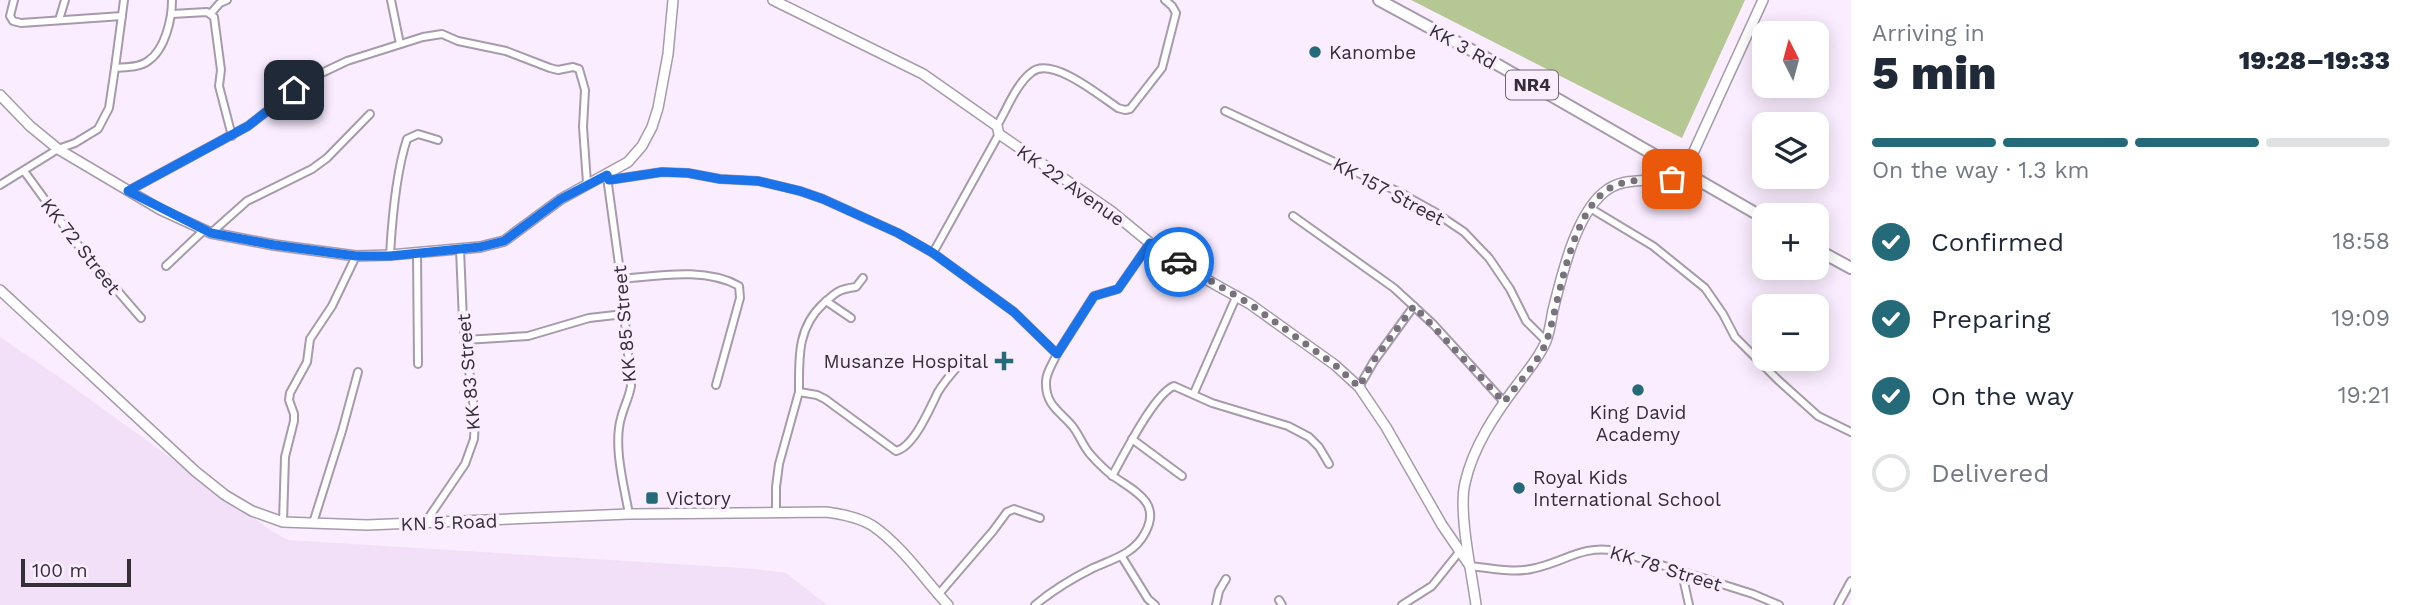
<!DOCTYPE html>
<html lang="en">
<head>
<meta charset="utf-8">
<style>
	body { margin:0; font-family:"Work Sans",sans-serif; background:#f2f2f3; color:#1f2937; height:100vh; display:flex; flex-direction:column; font-size:26px; white-space:nowrap }
	* { box-sizing:border-box; margin:0 }
	p { font-size:23px; color:#747a83 }
	.icon { flex:none; width:38px; height:38px; fill:none; stroke:currentColor; stroke-width:2; stroke-linecap:round; stroke-linejoin:round }
	.map { position:relative; flex:1; overflow:hidden }
	.panel { display:flex; flex-direction:column; background:#fff; width:560px }
	.panel>* { flex:none }
	.needle { width:46px; rotate:354deg }
	.tools { position:absolute; left:1752px; top:21px; display:grid; gap:14px }
	.tools a { display:grid; place-items:center; width:77px; height:77px; border-radius:14px; background:#fff; box-shadow:0 4px 18px #0003; font-size:35px }
	.scale { position:absolute; left:21px; bottom:18px; width:110px; box-sizing:border-box; padding-left:7px; border:4px solid #342f36; border-top:0; font-size:19px; line-height:24px; white-space:nowrap; color:#342f36; -webkit-text-stroke:5px #faedff; paint-order:stroke }
	.pin { position:absolute; display:grid; place-items:center; width:60px; height:60px; color:#fff; margin:-30px; border-radius:14px; box-shadow:0 4px 10px #0006 }
	.courier { position:absolute; display:grid; place-items:center; width:70px; height:70px; margin:-35px; border:5px solid #1a73e8; border-radius:50%; background:#fff; color:#222; box-shadow:0 2px 9px #0007 }
	.headline em { font-style:normal; font-weight:800 }
	.headline div { display:flex; flex-direction:column-reverse }
	.headline { display:flex; align-items:center; justify-content:space-between; height:119px; padding:0 21px }
	h1 { font-size:46px; font-weight:800; line-height:52px }
	.bar { display:grid; grid-template-columns:repeat(4,1fr); gap:10px 7px; align-content:center; height:84px; padding:0 21px }
	.bar i { height:9px; border-radius:5px; background:#e0e1e3 }
	.bar .active { background:#246a79 }
	.bar p { grid-column:span 4 }
	ol { padding:0 21px; list-style:none }
	li { display:flex; align-items:center; gap:21px; height:77px }
	li p { margin-inline-start:auto }
	li .icon { padding:7px; border-radius:50%; background:#246a79; color:#fff; stroke-width:4 }
	li:last-child { color:#747a83 }
	li i { width:38px; height:38px; border:4px solid #e0e1e3; border-radius:50% }
	main { display:flex; flex:1; min-height:0 }
	.map>svg:first-child { display:block }
	.built { fill:#f1e0f8 }
	.green { fill:#b5c793 }
	.lines { fill:none; stroke-linecap:round; stroke-linejoin:round }
	.street-casing { stroke:#a69aab; stroke-width:10 }
	.secondary-casing { stroke:#a69aab; stroke-width:12 }
	.highway-casing { stroke:#a69aab; stroke-width:14 }
	.street { stroke:#fff; stroke-width:6 }
	.secondary { stroke:#fff; stroke-width:9 }
	.highway { stroke:#fff; stroke-width:10 }
	.done { stroke:#79727c; stroke-width:7; stroke-dasharray:0 12.6 }
	.route { stroke:#1a73e8; stroke-width:9 }
	.poi-dot { fill:#246a79; stroke:#faedff; stroke-width:2.5 }
	.labels { text-anchor:middle; stroke-width:7; stroke-linejoin:round; paint-order:stroke }
	.shield { fill:#faedff; stroke:#6f6872; stroke-width:2 }
	.shield-label { font-size:18px; font-weight:bold; fill:#342f36 }
	.street-label { font-size:19px; fill:#342f36; stroke:#faedff }
	.poi-label { font-size:19px; fill:#342f36; stroke:#faedff; text-anchor:start }
</style>
</head>
<body>
<main>
<div class="map">
<svg width="1851" height="605" viewBox="0 0 1851 605">
	<rect width="100%" height="100%" fill="#faedff"/>
	<polygon class="built" points="0,337 59,377 273,532 288,540 756,569 786,573 827,605 0,605"/>
	<polygon class="green" points="1411,0 1745,0 1682,138"/>
	<g class="lines">
		<defs>
			<g id="street">
				<polyline points="14,0 10,16 13,21 21,23 122,16"/>
				<polyline points="391,0 400,44"/>
				<polyline points="211,13 220,3 227,0"/>
				<polyline points="172,14 207,12 214,17 221,70 219,86 232,136"/>
				<polyline points="59,20 65,0"/>
				<polyline points="115,68 124,0"/>
				<polyline points="1225,111 1401,193 1433,211 1464,232 1489,258 1510,289 1526,321 1546,341"/>
				<path d="M997,126C1007,109 1016,84 1032,72C1052,56 1100,96 1118,108L1125,110L1130,109L1162,68L1176,13L1172,6L1165,0"/>
				<polyline points="24,171 78,245 141,318"/>
				<path d="M607,177L621,279L631,386C629,398 624,406 621,418C613,446 624,486 629,514"/>
				<path d="M609,180L662,172L688,173L720,179L758,181L800,191L823,199L898,233L933,253L1014,312L1057,354C1053,363 1045,374 1046,384C1046,406 1061,412 1073,427C1080,436 1083,446 1090,454C1097,462 1105,470 1113,476C1134,491 1162,502 1145,533C1134,554 1113,559 1093,568C1073,578 1053,590 1035,605"/>
				<path d="M0,185L58,149L75,143L98,129L109,108L115,68C125,67 139,68 148,61C165,50 172,19 172,0"/>
				<polyline points="128,191 248,126 307,80 347,61 423,37 442,34 458,41 506,51 550,68 558,70 573,67 579,69 585,90 583,127 587,183"/>
				<polyline points="1590,208 1653,246 1705,288 1723,314 1735,337 1778,380 1818,416 1851,432"/>
				<polyline points="1293,216 1394,288 1434,325 1504,402"/>
				<polyline points="211,233 247,201 312,169 327,158 370,114"/>
				<polyline points="417,253 418,364"/>
				<polyline points="933,253 999,134"/>
				<path d="M390,255C392,220 396,172 407,139L418,134L438,140"/>
				<polyline points="166,266 204,230"/>
				<path d="M621,279C658,276 705,267 739,286L740,298L716,385"/>
				<polyline points="826,301 851,318"/>
				<polyline points="465,340 528,336 589,318 624,314"/>
				<polyline points="1057,354 1094,296 1118,289 1150,243"/>
				<polyline points="1359,387 1374,361 1414,306"/>
				<path d="M799,392C799,358 797,328 823,304C836,292 839,289 856,287L863,278"/>
				<polyline points="1194,393 1237,295"/>
				<polyline points="1132,439 1182,476"/>
				<path d="M1112,476C1124,455 1154,394 1174,386L1212,403L1288,426L1309,437L1319,447L1329,464"/>
				<path d="M776,511V487L779,464L799,392L817,395L825,399L896,451C914,447 930,408 938,392C944,382 951,374 959,365"/>
				<polyline points="283,522 285,457 294,421 294,414 289,400 290,393 307,362 310,339 332,306 356,256"/>
				<polyline points="313,523 342,431 358,372"/>
				<polyline points="425,523 465,464 474,439 475,418 463,321 460,249"/>
				<polyline points="1122,557 1148,599 1155,605"/>
				<path d="M1470,566C1490,568 1512,573 1531,569C1564,563 1581,544 1617,551L1753,594L1779,605"/>
				<polyline points="1682,573 1689,605"/>
				<polyline points="938,595 993,531 1007,512 1014,509 1040,518"/>
				<polyline points="1279,600 1282,605"/>
				<polyline points="1216,605 1219,591 1226,579"/>
				<polyline points="1402,605 1432,586 1460,551"/>
				<polyline points="1838,605 1851,581"/>
			</g>
			<g id="secondary">
				<polyline points="773,0 923,74 997,126 999,134 1111,211 1150,243 1193,272 1250,304 1335,365 1359,387 1386,427 1442,525 1470,566"/>
				<polyline points="0,95 30,126 58,149 161,210 211,233 274,245 356,256 390,255 480,247 504,241 561,199 628,162 642,146 652,127 658,108 668,54 673,0"/>
				<path d="M0,290L195,471L225,495L252,511L283,522L367,525L629,514L826,512C842,514 859,517 873,526C902,546 924,579 948,605"/>
				<path d="M1476,605C1472,574 1458,512 1465,483C1473,447 1495,414 1517,385C1527,371 1540,357 1546,341C1550,331 1551,320 1553,310C1562,275 1575,217 1603,193C1627,172 1659,187 1684,173L1763,0"/>
			</g>
			<g id="highway">
				<polyline points="1379,0 1486,58 1764,218"/>
				<polyline points="1816,249 1851,268"/>
			</g>
		</defs>
		<use href="#street" class="street-casing"/>
		<use href="#secondary" class="secondary-casing"/>
		<use href="#highway" class="highway-casing"/>
		<use href="#street" class="street"/>
		<use href="#secondary" class="secondary"/>
		<use href="#highway" class="highway"/>
	</g>
	<g class="lines">
		<path class="done" d="M1179,262L1250,304L1335,365L1359,387L1374,360L1414,306L1504,402C1518,383 1539,362 1547,340C1560,299 1571,205 1614,186C1633,178 1652,180 1672,179"/>
		<polyline class="route" points="294,90 248,126 128,191 211,233 274,245 356,256 390,256 480,247 504,241 561,199 607,175 609,180 662,172 688,173 720,179 758,181 800,191 823,199 898,233 933,253 1014,312 1057,354 1094,296 1118,289 1150,243 1179,262"/>
	</g>
	<g class="poi-dot">
		<circle cx="1315" cy="52" r="7"/>
		<path d="M1000.5 350.5h7v7h7v7h-7v7h-7v-7h-7v-7h7z"/>
		<circle cx="1638" cy="390" r="7"/>
		<circle cx="1519" cy="488" r="7"/>
		<rect x="645" y="491" width="14" height="14" rx="3.5"/>
	</g>
	<g class="labels">
		<rect class="shield" x="1506" y="70.5" width="52" height="29" rx="5"/>
		<g class="shield-label">
			<text x="1532" y="91">NR4</text>
		</g>
		<g class="street-label">
			<text transform="translate(1463 46) rotate(29)" y="7">KK 3 Rd</text>
			<text transform="translate(1071 185) rotate(35)" y="7">KK 22 Avenue</text>
			<text transform="translate(1389 191) rotate(28)" y="7">KK 157 Street</text>
			<text transform="translate(81 246) rotate(52)" y="7">KK 72 Street</text>
			<text transform="translate(624 324) rotate(-95)" y="7">KK 85 Street</text>
			<text transform="translate(468 372) rotate(-95)" y="7">KK 83 Street</text>
			<text transform="translate(449 522) rotate(-2)" y="7">KN 5 Road</text>
			<text transform="translate(1666 568) rotate(17)" y="7">KK 78 Street</text>
		</g>
		<g class="poi-label">
			<text x="1329" y="59">Kanombe</text>
			<text x="988" y="368" text-anchor="end">Musanze Hospital</text>
			<text x="1638" y="419" text-anchor="middle">King David<tspan x="1638" dy="22">Academy</tspan></text>
			<text x="1533" y="484">Royal Kids<tspan x="1533" dy="22">International School</tspan></text>
			<text x="666" y="505">Victory</text>
		</g>
	</g>
</svg>
<div class="tools">
<a><svg class="needle" viewBox="-14 -14 28 28"><path d="M0-13l5 13h-10z" fill="#e53935"/><path d="M0 13l5-13h-10z" fill="#747a83"/></svg></a>
<a><svg class="icon" aria-label="layers" viewBox="0 0 24 24"><path d="M12 4l9 5-9 5-9-5zM3 14l9 5 9-5"/></svg></a>
<a>+</a>
<a>−</a>
</div>
<div class="scale">100 m</div>
<div class="pin" style="left:1672px;top:179px;background:#ea580c"><svg class="icon" aria-label="bag" viewBox="0 0 24 24"><path d="M5 8h14l-1 12H6zM9 8a3 3 0 0 1 6 0"/></svg></div>
<div class="pin" style="left:294px;top:90px;background:#1f2937"><svg class="icon" aria-label="home" viewBox="0 0 24 24"><path d="M3 11l9-7 9 7M6 9v11h12V9"/></svg></div>
<div class="courier" style="left:1179px;top:262px"><svg class="icon" aria-label="car" viewBox="0 0 24 24"><path d="M5 17H2v-5l4-1 3-4h7l3 4 3 1v5h-3M9 17h6M6 11h13"/><circle cx="7" cy="17" r="2"/><circle cx="17" cy="17" r="2"/></svg></div>
</div>
<section class="panel">
<div class="headline"><div><h1>5 min</h1><p>Arriving in</p></div><em>19:28–19:33</em></div>
<div class="bar"><i class="active"></i><i class="active"></i><i class="active"></i><i></i><p>On the way · 1.3 km</p></div>
<ol>
<li><svg class="icon" aria-label="check" viewBox="0 0 24 24"><path d="M5 12l5 5 9-10"/></svg>Confirmed<p>18:58</p></li>
<li><svg class="icon" aria-label="check" viewBox="0 0 24 24"><path d="M5 12l5 5 9-10"/></svg>Preparing<p>19:09</p></li>
<li><svg class="icon" aria-label="check" viewBox="0 0 24 24"><path d="M5 12l5 5 9-10"/></svg>On the way<p>19:21</p></li>
<li><i></i>Delivered</li>
</ol>
</section>
</main>
</body>
</html>
